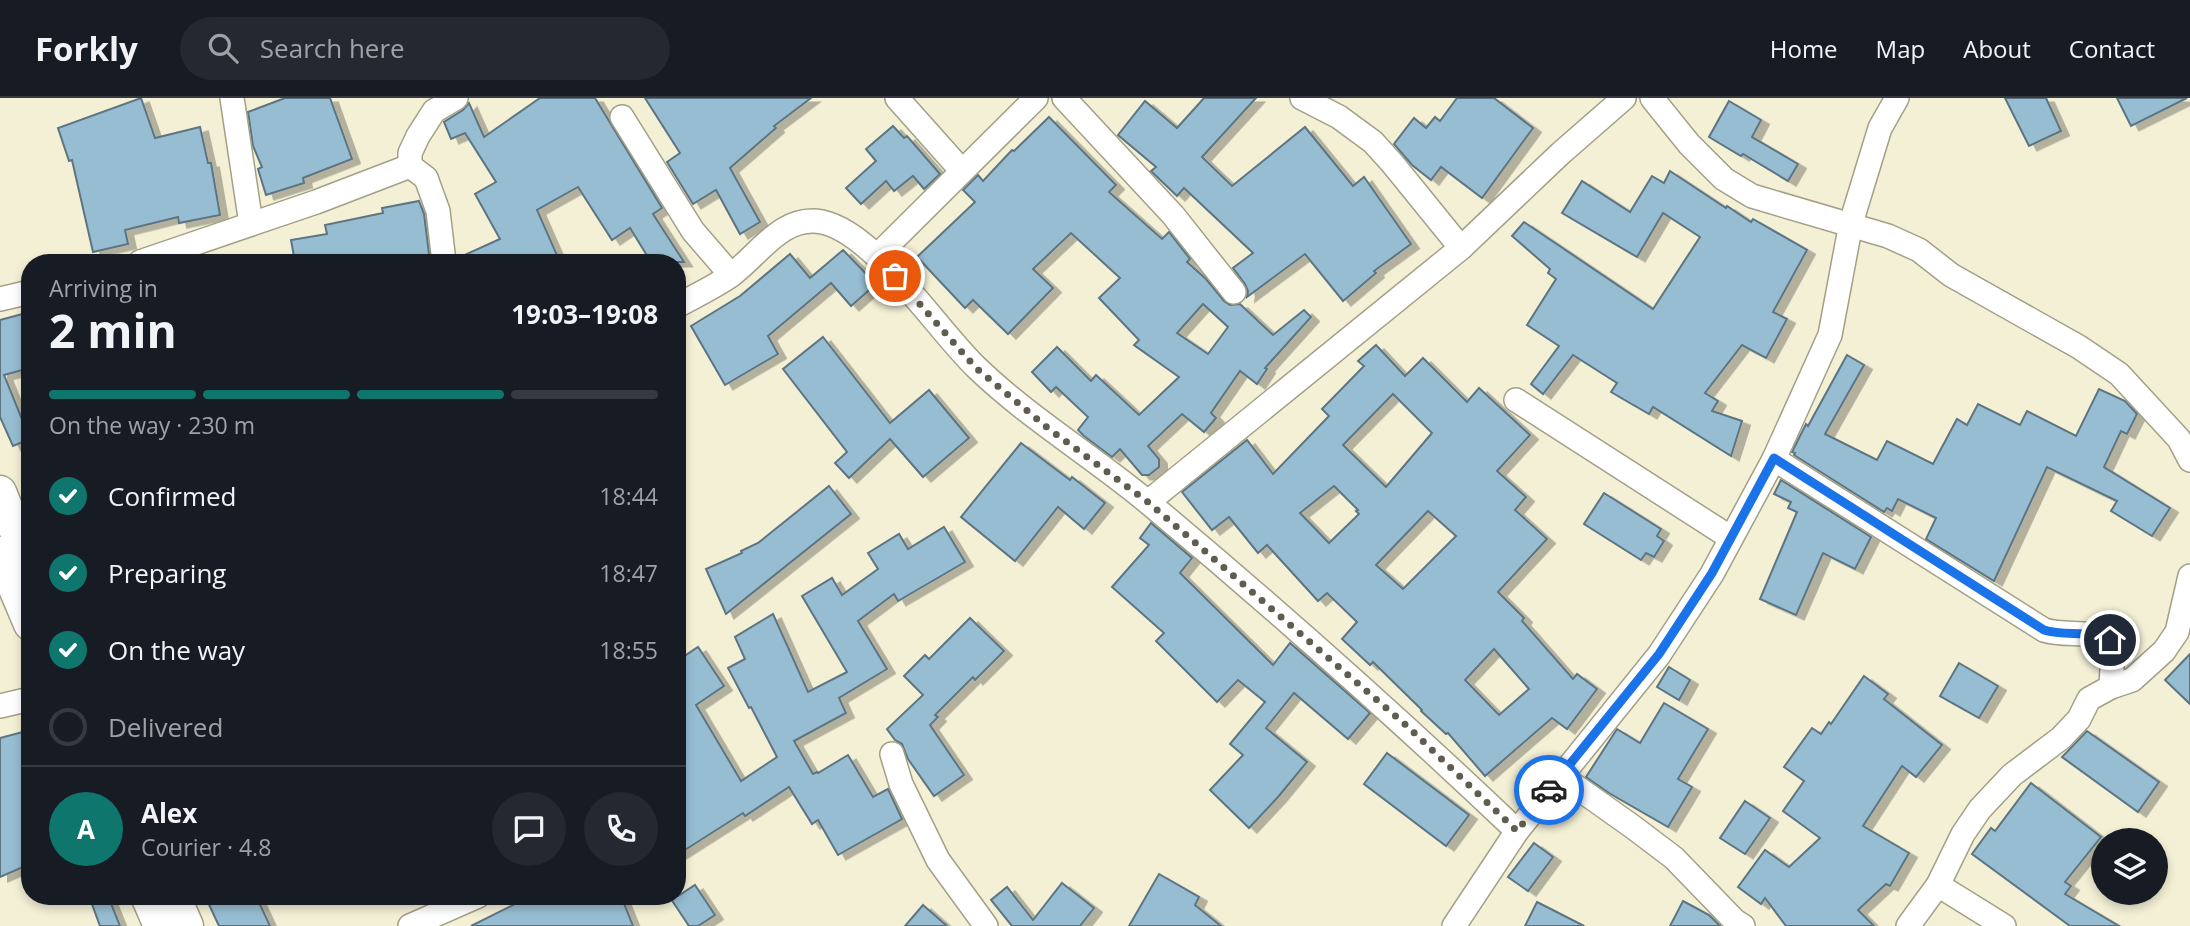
<!DOCTYPE html>
<html lang="en">
<head>
<meta charset="utf-8">
<style>
	body { margin:0; font-family:"Open Sans",sans-serif; background:#242831; color:#f1f3f6; height:100vh; display:flex; flex-direction:column; font-size:26px; white-space:nowrap }
	* { box-sizing:border-box; margin:0 }
	p { font-size:23px; color:#9ea1a6 }
	.icon { flex:none; width:38px; height:38px; fill:none; stroke:currentColor; stroke-width:2; stroke-linecap:round; stroke-linejoin:round }
	.map { position:relative; flex:1; overflow:hidden }
	.panel { position:absolute; left:21px; top:156px; width:665px; height:651px; display:flex; flex-direction:column; background:#171b24; border-radius:28px; box-shadow:0 4px 10px #0003 }
	.panel>* { flex:none }
	.controls { position:absolute; left:2091px; top:730px; display:grid; gap:14px }
	.controls a { display:grid; place-items:center; width:77px; height:77px; border-radius:50%; background:#171b24; box-shadow:0 4px 10px #0003; font-size:35px }
	.pin { position:absolute; display:grid; place-items:center; width:60px; height:60px; color:#fff; margin:-30px; border:4px solid #fff; border-radius:50%; box-shadow:0 2px 7px #0007 }
	.courier { position:absolute; display:grid; place-items:center; width:70px; height:70px; margin:-35px; border:5px solid #1a73e8; border-radius:50%; background:#fff; color:#222; box-shadow:0 2px 9px #0007 }
	.head em { font-style:normal; font-weight:700 }
	.head div { display:flex; flex-direction:column-reverse }
	.head { display:flex; align-items:center; justify-content:space-between; height:119px; padding:0 28px }
	h1 { font-size:46px; font-weight:700; line-height:52px }
	.bar { display:grid; grid-template-columns:repeat(4,1fr); gap:10px 7px; align-content:center; height:84px; padding:0 28px }
	.bar i { height:9px; border-radius:5px; background:#363941 }
	.bar .selected { background:#0f766e }
	.bar p { grid-column:span 4 }
	.line { display:flex; align-items:center; gap:18px; padding:0 28px; border-top:2px solid #363941 }
	.line div { flex:1 }
	.round { display:grid; place-items:center; flex:none; width:74px; height:74px; border-radius:37px; background:#242831 }
	ol { padding:0 28px; list-style:none }
	li { display:flex; align-items:center; gap:21px; height:77px }
	li p { margin-inline-start:auto }
	li .icon { padding:7px; border-radius:50%; background:#0f766e; color:#fff; stroke-width:4 }
	li:last-child { color:#9ea1a6 }
	li i { width:38px; height:38px; border:4px solid #363941; border-radius:50% }
	header { display:flex; align-items:center; gap:42px; box-sizing:border-box; height:98px; padding:0 35px; background:#171b24; border-bottom:2px solid #363941 }
	header strong { font-size:33px }
	nav { display:flex; gap:38px; margin-inline-start:auto; font-size:24px }
	.search { width:490px; height:63px; background:#242831; display:flex; align-items:center; gap:18px; box-sizing:border-box; padding:0 24px; border-radius:38px; color:#9ea1a6; font-size:26px }
	.map>svg:first-child { display:block }
	.building { fill:#97bdd2; stroke:#5d7582; stroke-width:2; fill-rule:evenodd; filter:url(#shadow) }
	.lines { fill:none; stroke-linecap:round; stroke-linejoin:round }
	.street-casing { stroke:#a3a087; stroke-width:26 }
	.secondary-casing { stroke:#a3a087; stroke-width:35 }
	.street { stroke:#fff; stroke-width:23 }
	.secondary { stroke:#fff; stroke-width:32 }
	.done { stroke:#5f5d4f; stroke-width:7; stroke-dasharray:0 12.6 }
	.route { stroke:#1a73e8; stroke-width:9 }
</style>
</head>
<body>
<header>
<strong>Forkly</strong>
<div class="search"><svg class="icon" aria-label="search" viewBox="0 0 24 24"><circle cx="10" cy="10" r="6"/><path d="M15 15l6 6"/></svg>Search here</div>
<nav><a>Home</a><a>Map</a><a>About</a><a>Contact</a></nav>
</header>
<div class="map">
<svg width="2190" height="828" viewBox="0 0 2190 828">
	<defs>
		<filter id="shadow"><feDropShadow dx="8" dy="4.5" stdDeviation="0" flood-color="#0004"/></filter>
	</defs>
	<rect width="100%" height="100%" fill="#f4f0d6"/>
	<g class="building">
		<polygon points="141,0 155,40 200,29 208,65 211,65 220,117 179,125 178,119 125,132 128,146 93,154 72,62 69,63 58,30"/>
		<polygon points="285,0 330,0 352,61 303,80 304,85 266,97 258,71 262,69 253,48 248,14"/>
		<polygon points="540,0 595,0 662,110 653,116 684,164 651,164 630,130 612,142 578,89 537,112 560,164 458,164 458,160 500,141 475,96 496,84 465,35 451,41 444,24 463,12 469,5 484,39"/>
		<polygon points="645,0 811,0 774,28 776,30 730,70 760,124 740,136 716,92 693,106 667,64 680,55"/>
		<polygon points="1204,0 1256,0 1202,59 1232,88 1305,29 1353,88 1364,79 1411,146 1374,173 1376,175 1343,203 1305,156 1247,199 1248,193 1245,186 1233,170 1253,155 1184,90 1177,98 1151,73 1156,69 1118,37 1145,3 1177,30"/>
		<polygon points="1457,0 1494,0 1533,30 1482,100 1441,69 1431,82 1412,67 1394,46 1414,20 1426,30 1435,19 1440,23"/>
		<polygon points="2005,0 2046,0 2061,33 2029,48"/>
		<polygon points="2117,0 2187,0 2131,28"/>
		<polygon points="1729,3 1761,22 1752,39 1798,66 1788,83 1743,56 1741,58 1709,39"/>
		<path d="M1049,19L1116,87L1109,94L1162,141L1169,134L1190,161L1187,164L1206,181L1224,203L1230,207L1240,206L1273,237L1304,212L1311,219L1265,270L1267,271L1257,286L1240,273L1211,315L1216,320L1204,334L1182,316L1148,348L1159,361V369L1149,377H1142L1120,351L1112,359L1084,338L1078,332L1088,319L1056,289L1051,294L1032,274L1057,249L1091,283L1096,277L1139,317L1179,279L1134,247L1139,242L1099,200L1120,180L1071,135L1033,171L1053,190L1008,236L973,202L965,210L917,159L975,104L963,92L978,77L983,83L1012,52L1014,53ZM1203,206L1228,229L1208,256L1177,235Z"/>
		<polygon points="893,28 904,40 907,38 940,76 924,91 913,78 894,93 886,83 861,106 846,90 876,63 866,51"/>
		<polygon points="1670,73 1726,110 1727,108 1751,124 1753,121 1807,152 1773,214 1787,221 1766,260 1742,247 1705,295 1718,303 1712,313 1742,323 1731,358 1653,309 1649,316 1611,294 1617,285 1573,257 1543,296 1531,286 1559,248 1527,227 1556,181 1548,175 1550,171 1512,138 1524,124 1653,211 1700,139 1663,115 1637,159 1562,115 1582,83 1630,114 1652,78 1664,85"/>
		<polygon points="419,103 424,116 430,164 295,164 291,142 327,136 325,127 383,115 382,110"/>
		<polygon points="843,152 876,186 851,208 831,185 768,238 778,256 725,287 691,228 740,198 790,156 810,180"/>
		<polygon points="26,215 30,229 30,270 4,277 30,341 13,348 0,319 0,222"/>
		<polygon points="823,239 890,325 929,292 969,340 923,379 890,341 849,380 835,365 847,354 783,271"/>
		<path d="M1376,247L1405,278L1423,260L1467,304L1479,290L1530,337L1497,373L1526,399L1515,412L1547,441L1498,494L1524,520L1522,523L1573,581L1577,576L1597,591L1567,631L1552,620L1485,678L1448,635L1446,636L1421,613L1422,612L1373,564L1370,567L1342,541L1357,524L1327,495L1318,503L1267,447L1258,455L1229,419L1212,432L1182,394L1247,342L1273,376L1329,318L1322,311L1364,268L1358,263ZM1393,296L1432,335L1386,389L1343,347ZM1334,388L1358,412L1356,413L1359,416L1329,445L1300,415ZM1428,413L1456,438L1403,491L1376,467ZM1494,551L1529,591L1499,617L1465,582Z"/>
		<polygon points="1847,257 1864,267 1825,336 1877,362 1887,343 1933,366 1957,321 1967,327 1978,306 2020,327 2027,313 2076,338 2099,291 2125,303 2137,316 2127,336 2121,333 2104,369 2170,410 2152,438 2111,413 2117,403 2047,369 1994,483 1926,441 1936,420 1898,401 1892,413 1887,410 1884,414 1794,357 1795,355 1792,354 1806,326 1808,328"/>
		<polygon points="1021,345 1070,382 1072,379 1105,405 1084,431 1058,409 1015,463 961,419"/>
		<polygon points="1781,382 1871,439 1855,471 1823,455 1796,517 1760,501 1797,414 1788,410 1791,404 1774,396"/>
		<polygon points="829,388 851,416 726,516 706,471 742,455 741,453 758,445"/>
		<polygon points="1604,395 1661,431 1657,438 1664,443 1654,459 1646,455 1641,462 1584,426"/>
		<polygon points="1151,425 1192,460 1180,475 1273,567 1290,545 1370,615 1348,641 1294,595 1266,630 1307,664 1278,699 1249,730 1210,692 1243,657 1230,646 1265,604 1238,582 1217,604 1156,543 1164,535 1112,489 1149,447 1140,440"/>
		<polygon points="944,429 965,464 898,503 894,496 858,523 887,571 839,600 846,615 794,643 813,676 817,674 818,675 848,657 873,699 888,691 902,721 838,757 818,722 812,726 789,689 745,718 743,715 677,757 677,563 698,549 724,588 696,607 741,683 777,659 751,609 749,610 728,570 745,561 735,539 773,516 808,594 847,574 802,498 832,480 842,497 878,471 868,455 899,436 908,451"/>
		<polygon points="970,520 1004,553 975,582 973,579 935,617 938,619 930,627 964,677 934,698 908,661 902,646 895,642 887,631 923,597 904,578 925,557 929,561"/>
		<polygon points="2190,556 2190,606 2165,582"/>
		<polygon points="1959,565 1998,588 1979,620 1940,598"/>
		<polygon points="1669,569 1690,582 1679,602 1657,589"/>
		<polygon points="1864,578 1888,596 1884,601 1942,647 1916,679 1902,668 1863,728 1909,755 1890,788 1886,786 1858,812 1874,828 1786,828 1765,800 1761,806 1738,789 1765,752 1789,769 1820,740 1783,713 1804,683 1784,669 1812,630 1821,636 1829,624 1831,626"/>
		<polygon points="1664,605 1708,631 1678,681 1692,689 1668,729 1609,695 1586,679 1617,631 1640,645"/>
		<polygon points="30,632 30,766 0,779 0,640"/>
		<polygon points="2087,633 2159,684 2138,714 2062,659"/>
		<polygon points="1387,655 1469,717 1446,748 1364,686"/>
		<polygon points="2031,685 2101,739 2065,784 2071,788 2065,796 2119,828 2070,828 1972,756 1991,730 1995,733"/>
		<polygon points="1745,703 1770,720 1745,756 1720,740"/>
		<polygon points="1534,745 1553,759 1528,793 1508,779"/>
		<polygon points="1159,776 1199,799 1195,807 1221,828 1129,828"/>
		<polygon points="1062,785 1094,810 1080,828 1012,828 991,802 1007,789 1033,822"/>
		<polygon points="695,787 715,817 698,828 689,828 669,798 678,798"/>
		<polygon points="89,798 108,798 120,828 100,828"/>
		<polygon points="205,798 256,798 270,828 219,828"/>
		<polygon points="531,798 621,798 633,828 471,828"/>
		<polygon points="1683,803 1709,817 1720,828 1670,828"/>
		<polygon points="1537,804 1584,828 1525,828"/>
		<polygon points="923,807 947,828 905,828"/>
	</g>
	<g class="lines">
		<defs>
			<g id="street">
				<polyline points="232,0 251,126"/>
				<polyline points="897,0 962,73"/>
				<polyline points="1064,0 1173,117 1234,194"/>
				<polyline points="1302,0 1339,19 1373,44 1392,65 1461,150"/>
				<polyline points="1652,0 1689,46 1724,81 1752,98 1888,138 1919,152 1951,177 2079,249 2119,276 2179,341 2190,362"/>
				<polyline points="622,19 693,133 731,177"/>
				<polyline points="410,68 410,55 418,38 434,13 456,0"/>
				<polyline points="879,160 882,153 1036,0"/>
				<polyline points="140,164 316,104 410,68 426,80 438,113 444,164"/>
				<polyline points="0,201 30,194"/>
				<path d="M677,208C695,198 714,189 730,178C758,158 782,116 822,124C875,135 937,232 977,270C1030,321 1094,359 1150,406C1276,511 1398,620 1517,733"/>
				<polyline points="1516,302 1731,440"/>
				<path d="M1774,361L2044,532C2066,539 2088,531 2110,542L2113,551L2111,589"/>
				<polyline points="1148,404 1461,150 1561,55 1624,0"/>
				<polyline points="0,608 30,601"/>
				<polyline points="892,656 901,686 938,762 986,828"/>
				<polyline points="1561,678 1633,729 1674,760 1735,823 1743,828"/>
				<polyline points="1938,787 2004,828"/>
				<polyline points="410,828 478,798"/>
				<polyline points="1454,828 1517,733 1659,557 1712,476 1774,361 1830,237 1851,125 1880,30 1897,0"/>
				<polyline points="1908,828 1938,787 1963,736 1980,711 2012,677 2061,640 2079,621 2089,601 2111,589 2132,582 2164,553 2177,534 2190,478"/>
			</g>
			<g id="secondary">
				<polyline points="0,394 30,468"/>
				<polyline points="0,455 30,526"/>
				<polyline points="147,798 160,828"/>
				<polyline points="174,798 187,828"/>
			</g>
		</defs>
		<use href="#street" class="street-casing"/>
		<use href="#secondary" class="secondary-casing"/>
		<use href="#street" class="street"/>
		<use href="#secondary" class="secondary"/>
	</g>
	<g class="lines">
		<polyline class="done" points="895,178 976,270 1049,331 1148,404 1406,627 1517,733 1549,692"/>
		<path class="route" d="M1549,692L1659,556L1712,475L1774,360L2044,532C2066,539 2088,531 2110,542"/>
	</g>
</svg>
<div class="controls">
<a><svg class="icon" aria-label="layers" viewBox="0 0 24 24"><path d="M12 4l9 5-9 5-9-5zM3 14l9 5 9-5"/></svg></a>
</div>
<div class="pin" style="left:895px;top:178px;background:#ea580c"><svg class="icon" aria-label="bag" viewBox="0 0 24 24"><path d="M5 8h14l-1 12H6zM9 8a3 3 0 0 1 6 0"/></svg></div>
<div class="pin" style="left:2110px;top:542px;background:#1f2937"><svg class="icon" aria-label="home" viewBox="0 0 24 24"><path d="M3 11l9-7 9 7M6 9v11h12V9"/></svg></div>
<div class="courier" style="left:1549px;top:692px"><svg class="icon" aria-label="car" viewBox="0 0 24 24"><path d="M5 17H2v-5l4-1 3-4h7l3 4 3 1v5h-3M9 17h6M6 11h13"/><circle cx="7" cy="17" r="2"/><circle cx="17" cy="17" r="2"/></svg></div>
<section class="panel">
<div class="head"><div><h1>2 min</h1><p>Arriving in</p></div><em>19:03–19:08</em></div>
<div class="bar"><i class="selected"></i><i class="selected"></i><i class="selected"></i><i></i><p>On the way · 230 m</p></div>
<ol>
<li><svg class="icon" aria-label="check" viewBox="0 0 24 24"><path d="M5 12l5 5 9-10"/></svg>Confirmed<p>18:44</p></li>
<li><svg class="icon" aria-label="check" viewBox="0 0 24 24"><path d="M5 12l5 5 9-10"/></svg>Preparing<p>18:47</p></li>
<li><svg class="icon" aria-label="check" viewBox="0 0 24 24"><path d="M5 12l5 5 9-10"/></svg>On the way<p>18:55</p></li>
<li><i></i>Delivered</li>
</ol>
<div class="line" style="height:126px"><b class="round" style="background:#0f766e;color:#fff">A</b><div><b>Alex</b><p>Courier · 4.8</p></div><a class="round"><svg class="icon" aria-label="chat" viewBox="0 0 24 24"><path d="M4 5h16v11H9l-5 4z"/></svg></a><a class="round"><svg class="icon" aria-label="phone" viewBox="0 0 24 24"><path d="M5 4h4l2 5-3 2q2 4 5 5l2-3 5 2v4C11 20 4 13 5 4z"/></svg></a></div>
</section>
</div>
</body>
</html>
